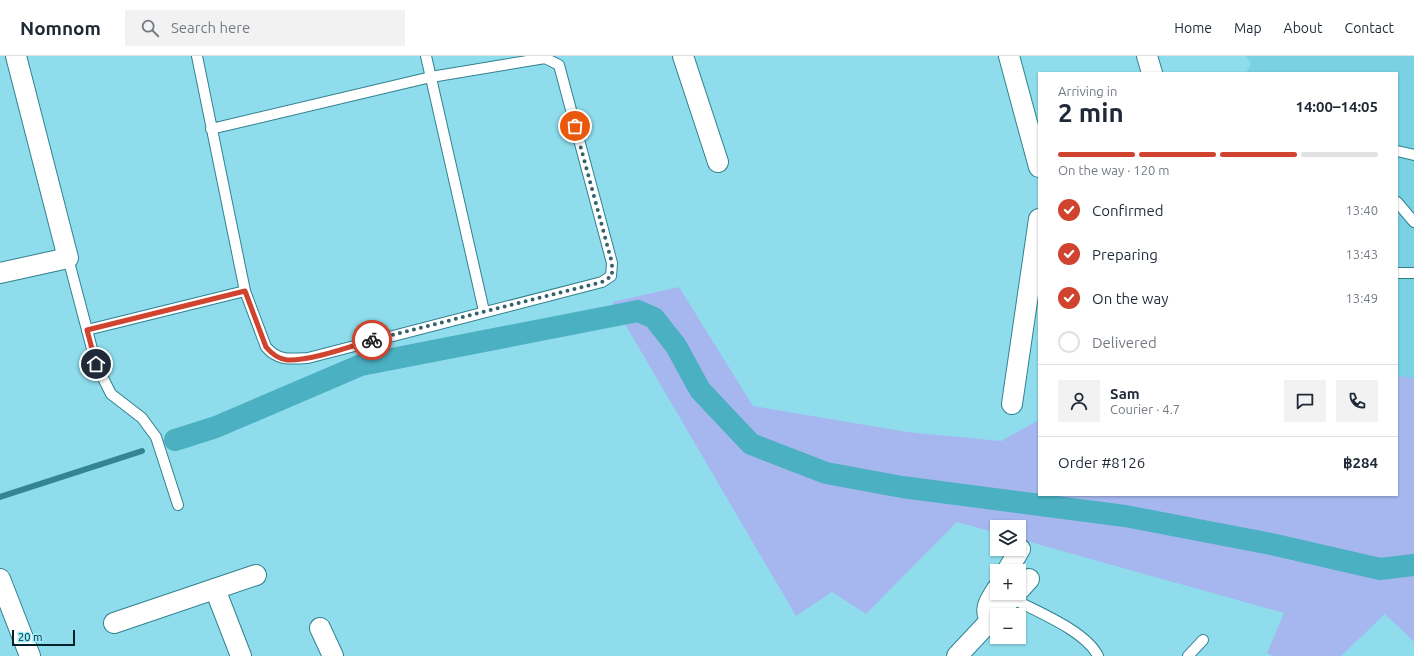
<!DOCTYPE html>
<html lang="en">
<head>
<meta charset="utf-8">
<style>
	body { margin:0; font-family:Ubuntu,sans-serif; background:#f2f2f3; color:#1f2937; height:100vh; display:flex; flex-direction:column; font-size:15px; white-space:nowrap }
	* { box-sizing:border-box; margin:0 }
	p { font-size:13px; color:#747a83 }
	.icon { flex:none; width:22px; height:22px; fill:none; stroke:currentColor; stroke-width:2; stroke-linecap:round; stroke-linejoin:round }
	.map { position:relative; flex:1; overflow:hidden }
	.sheet { position:absolute; left:1038px; top:16px; width:360px; height:424px; display:flex; flex-direction:column; background:#fff; border-radius:0px; box-shadow:0 1px 3px #0004 }
	.sheet>* { flex:none }
	.buttons { position:absolute; left:990px; top:464px; display:grid; gap:8px }
	.buttons a { display:grid; place-items:center; width:36px; height:36px; border-radius:0px; background:#fff; box-shadow:0 1px 3px #0004; font-size:20px }
	.scale { position:absolute; left:12px; bottom:10px; width:63px; box-sizing:border-box; padding-left:4px; border:2px solid #002228; border-top:0; font-size:11px; line-height:14px; white-space:nowrap; color:#002228; -webkit-text-stroke:3px #9cebfa; paint-order:stroke }
	.pin { position:absolute; display:grid; place-items:center; width:34px; height:34px; color:#fff; margin:-17px; border:2px solid #fff; border-radius:50%; box-shadow:0 1px 4px #0007 }
	.courier { position:absolute; display:grid; place-items:center; width:40px; height:40px; margin:-20px; border:3px solid #cf432f; border-radius:50%; background:#fff; color:#222; box-shadow:0 1px 5px #0007 }
	.headline em { font-style:normal; font-weight:700 }
	.headline div { display:flex; flex-direction:column-reverse }
	.headline { display:flex; align-items:center; justify-content:space-between; height:68px; padding:0 20px }
	h1 { font-size:26px; font-weight:700; line-height:30px }
	.bar { display:grid; grid-template-columns:repeat(4,1fr); gap:6px 4px; align-content:center; height:48px; padding:0 20px }
	.bar i { height:5px; border-radius:3px; background:#e0e1e3 }
	.bar .selected { background:#cf432f }
	.bar p { grid-column:span 4 }
	.line { display:flex; align-items:center; gap:10px; padding:0 20px; border-top:1px solid #e0e1e3 }
	.line div { flex:1 }
	.round { display:grid; place-items:center; flex:none; width:42px; height:42px; border-radius:0px; background:#f2f2f3 }
	ol { padding:0 20px; list-style:none }
	li { display:flex; align-items:center; gap:12px; height:44px }
	li p { margin-inline-start:auto }
	li .icon { padding:4px; border-radius:50%; background:#cf432f; color:#fff; stroke-width:4 }
	li:last-child { color:#747a83 }
	li i { width:22px; height:22px; border:2px solid #e0e1e3; border-radius:50% }
	header { display:flex; align-items:center; gap:24px; box-sizing:border-box; height:56px; padding:0 20px; background:#fff; border-bottom:1px solid #e0e1e3 }
	header strong { font-size:19px }
	nav { display:flex; gap:22px; margin-inline-start:auto; font-size:14px }
	.search { width:280px; height:36px; background:#f2f2f3; display:flex; align-items:center; gap:10px; box-sizing:border-box; padding:0 14px; border-radius:0px; color:#747a83; font-size:15px }
	.map>svg:first-child { display:block }
	.built { fill:#79d1e1 }
	.green { fill:#a6b7f0 }
	.lines { fill:none; stroke-linecap:round; stroke-linejoin:round }
	.stream { stroke:#348594; stroke-width:6 }
	.canal { stroke:#4ab0c2; stroke-width:22 }
	.lane-casing { stroke:#31818f; stroke-width:12 }
	.street-casing { stroke:#31818f; stroke-width:22 }
	.lane { stroke:#fff; stroke-width:10 }
	.street { stroke:#fff; stroke-width:20 }
	.done { stroke:#32636d; stroke-width:4; stroke-dasharray:0 7.2 }
	.route { stroke:#cf432f; stroke-width:5 }
</style>
</head>
<body>
<header>
<strong>Nomnom</strong>
<div class="search"><svg class="icon" aria-label="search" viewBox="0 0 24 24"><circle cx="10" cy="10" r="6"/><path d="M15 15l6 6"/></svg>Search here</div>
<nav><a>Home</a><a>Map</a><a>About</a><a>Contact</a></nav>
</header>
<div class="map">
<svg width="1414" height="600" viewBox="0 0 1414 600">
	<rect width="100%" height="100%" fill="#8fddec"/>
	<polygon class="built" points="1246,0 1414,0 1414,322 1397,320 1397,17 1246,17 1251,8"/>
	<polygon class="green" points="679,231 753,350 907,376 1001,385 1039,364 1039,439 1397,439 1397,320 1414,322 1414,586 1385,558 1341,600 1273,600 1267,597 1284,557 1019,483 1019,471 997,471 997,477 957,466 866,558 832,536 796,560 612,246"/>
	<g class="lines">
		<polyline class="stream" points="0,441 142,395"/>
		<polyline class="canal" points="175,384 216,371 361,309 638,255 654,262 676,290 700,334 751,388 826,417 902,431 1125,460 1271,488 1380,513 1414,509"/>
		<defs>
			<g id="lane">
				<path d="M197,0L245,235L266,291C278,305 290,303 308,302L602,226L611,220L612,207L559,9L545,2L431,21L211,73"/>
				<polyline points="426,0 484,255"/>
				<polyline points="1397,95 1414,99"/>
				<polyline points="1397,146 1414,166"/>
				<polyline points="68,202 96,308 111,338 142,362 156,381 178,449"/>
				<polyline points="1397,217 1414,217"/>
				<polyline points="87,274 245,235"/>
				<path d="M1011,542C1036,555 1086,575 1098,600"/>
				<polyline points="1188,600 1203,584"/>
			</g>
			<g id="street">
				<polyline points="683,0 718,106"/>
				<polyline points="1009,0 1039,111"/>
				<polyline points="1147,0 1152,17"/>
				<polyline points="0,217 68,202 16,0"/>
				<polyline points="1012,348 1039,163"/>
				<polyline points="1007,515 1020,493"/>
				<polyline points="0,523 30,600"/>
				<polyline points="215,533 241,600"/>
				<polyline points="1019,534 1029,523"/>
				<path d="M991,564C982,554 991,543 997,533"/>
				<polyline points="114,567 256,519"/>
				<polyline points="320,572 333,600"/>
				<polyline points="957,600 1016,537"/>
			</g>
		</defs>
		<use href="#lane" class="lane-casing"/>
		<use href="#street" class="street-casing"/>
		<use href="#lane" class="lane"/>
		<use href="#street" class="street"/>
	</g>
	<g class="lines">
		<polyline class="done" points="372,284 602,226 612,220 612,207 575,70"/>
		<path class="route" d="M96,308L87,274L245,235L266,291C271,297 278,303 287,304C310,305 349,291 372,284"/>
	</g>
</svg>
<div class="buttons">
<a><svg class="icon" aria-label="layers" viewBox="0 0 24 24"><path d="M12 4l9 5-9 5-9-5zM3 14l9 5 9-5"/></svg></a>
<a>+</a>
<a>−</a>
</div>
<div class="scale">20 m</div>
<div class="pin" style="left:575px;top:70px;background:#ea580c"><svg class="icon" aria-label="bag" viewBox="0 0 24 24"><path d="M5 8h14l-1 12H6zM9 8a3 3 0 0 1 6 0"/></svg></div>
<div class="pin" style="left:96px;top:308px;background:#1f2937"><svg class="icon" aria-label="home" viewBox="0 0 24 24"><path d="M3 11l9-7 9 7M6 9v11h12V9"/></svg></div>
<div class="courier" style="left:372px;top:284px"><svg class="icon" aria-label="bike" viewBox="0 0 24 24"><circle cx="6" cy="16" r="4"/><circle cx="18" cy="16" r="4"/><path d="M6 16l4-8h5l3 8M10 8l3 8H6M13 5h3"/></svg></div>
<section class="sheet">
<div class="headline"><div><h1>2 min</h1><p>Arriving in</p></div><em>14:00–14:05</em></div>
<div class="bar"><i class="selected"></i><i class="selected"></i><i class="selected"></i><i></i><p>On the way · 120 m</p></div>
<ol>
<li><svg class="icon" aria-label="check" viewBox="0 0 24 24"><path d="M5 12l5 5 9-10"/></svg>Confirmed<p>13:40</p></li>
<li><svg class="icon" aria-label="check" viewBox="0 0 24 24"><path d="M5 12l5 5 9-10"/></svg>Preparing<p>13:43</p></li>
<li><svg class="icon" aria-label="check" viewBox="0 0 24 24"><path d="M5 12l5 5 9-10"/></svg>On the way<p>13:49</p></li>
<li><i></i>Delivered</li>
</ol>
<div class="line" style="height:72px"><a class="round"><svg class="icon" aria-label="person" viewBox="0 0 24 24"><circle cx="12" cy="8" r="4"/><path d="M4 21q1-7 8-7t8 7"/></svg></a><div><b>Sam</b><p>Courier · 4.7</p></div><a class="round"><svg class="icon" aria-label="chat" viewBox="0 0 24 24"><path d="M4 5h16v11H9l-5 4z"/></svg></a><a class="round"><svg class="icon" aria-label="phone" viewBox="0 0 24 24"><path d="M5 4h4l2 5-3 2q2 4 5 5l2-3 5 2v4C11 20 4 13 5 4z"/></svg></a></div>
<div class="line" style="height:52px"><div>Order #8126</div><b>฿284</b></div>
</section>
</div>
</body>
</html>
